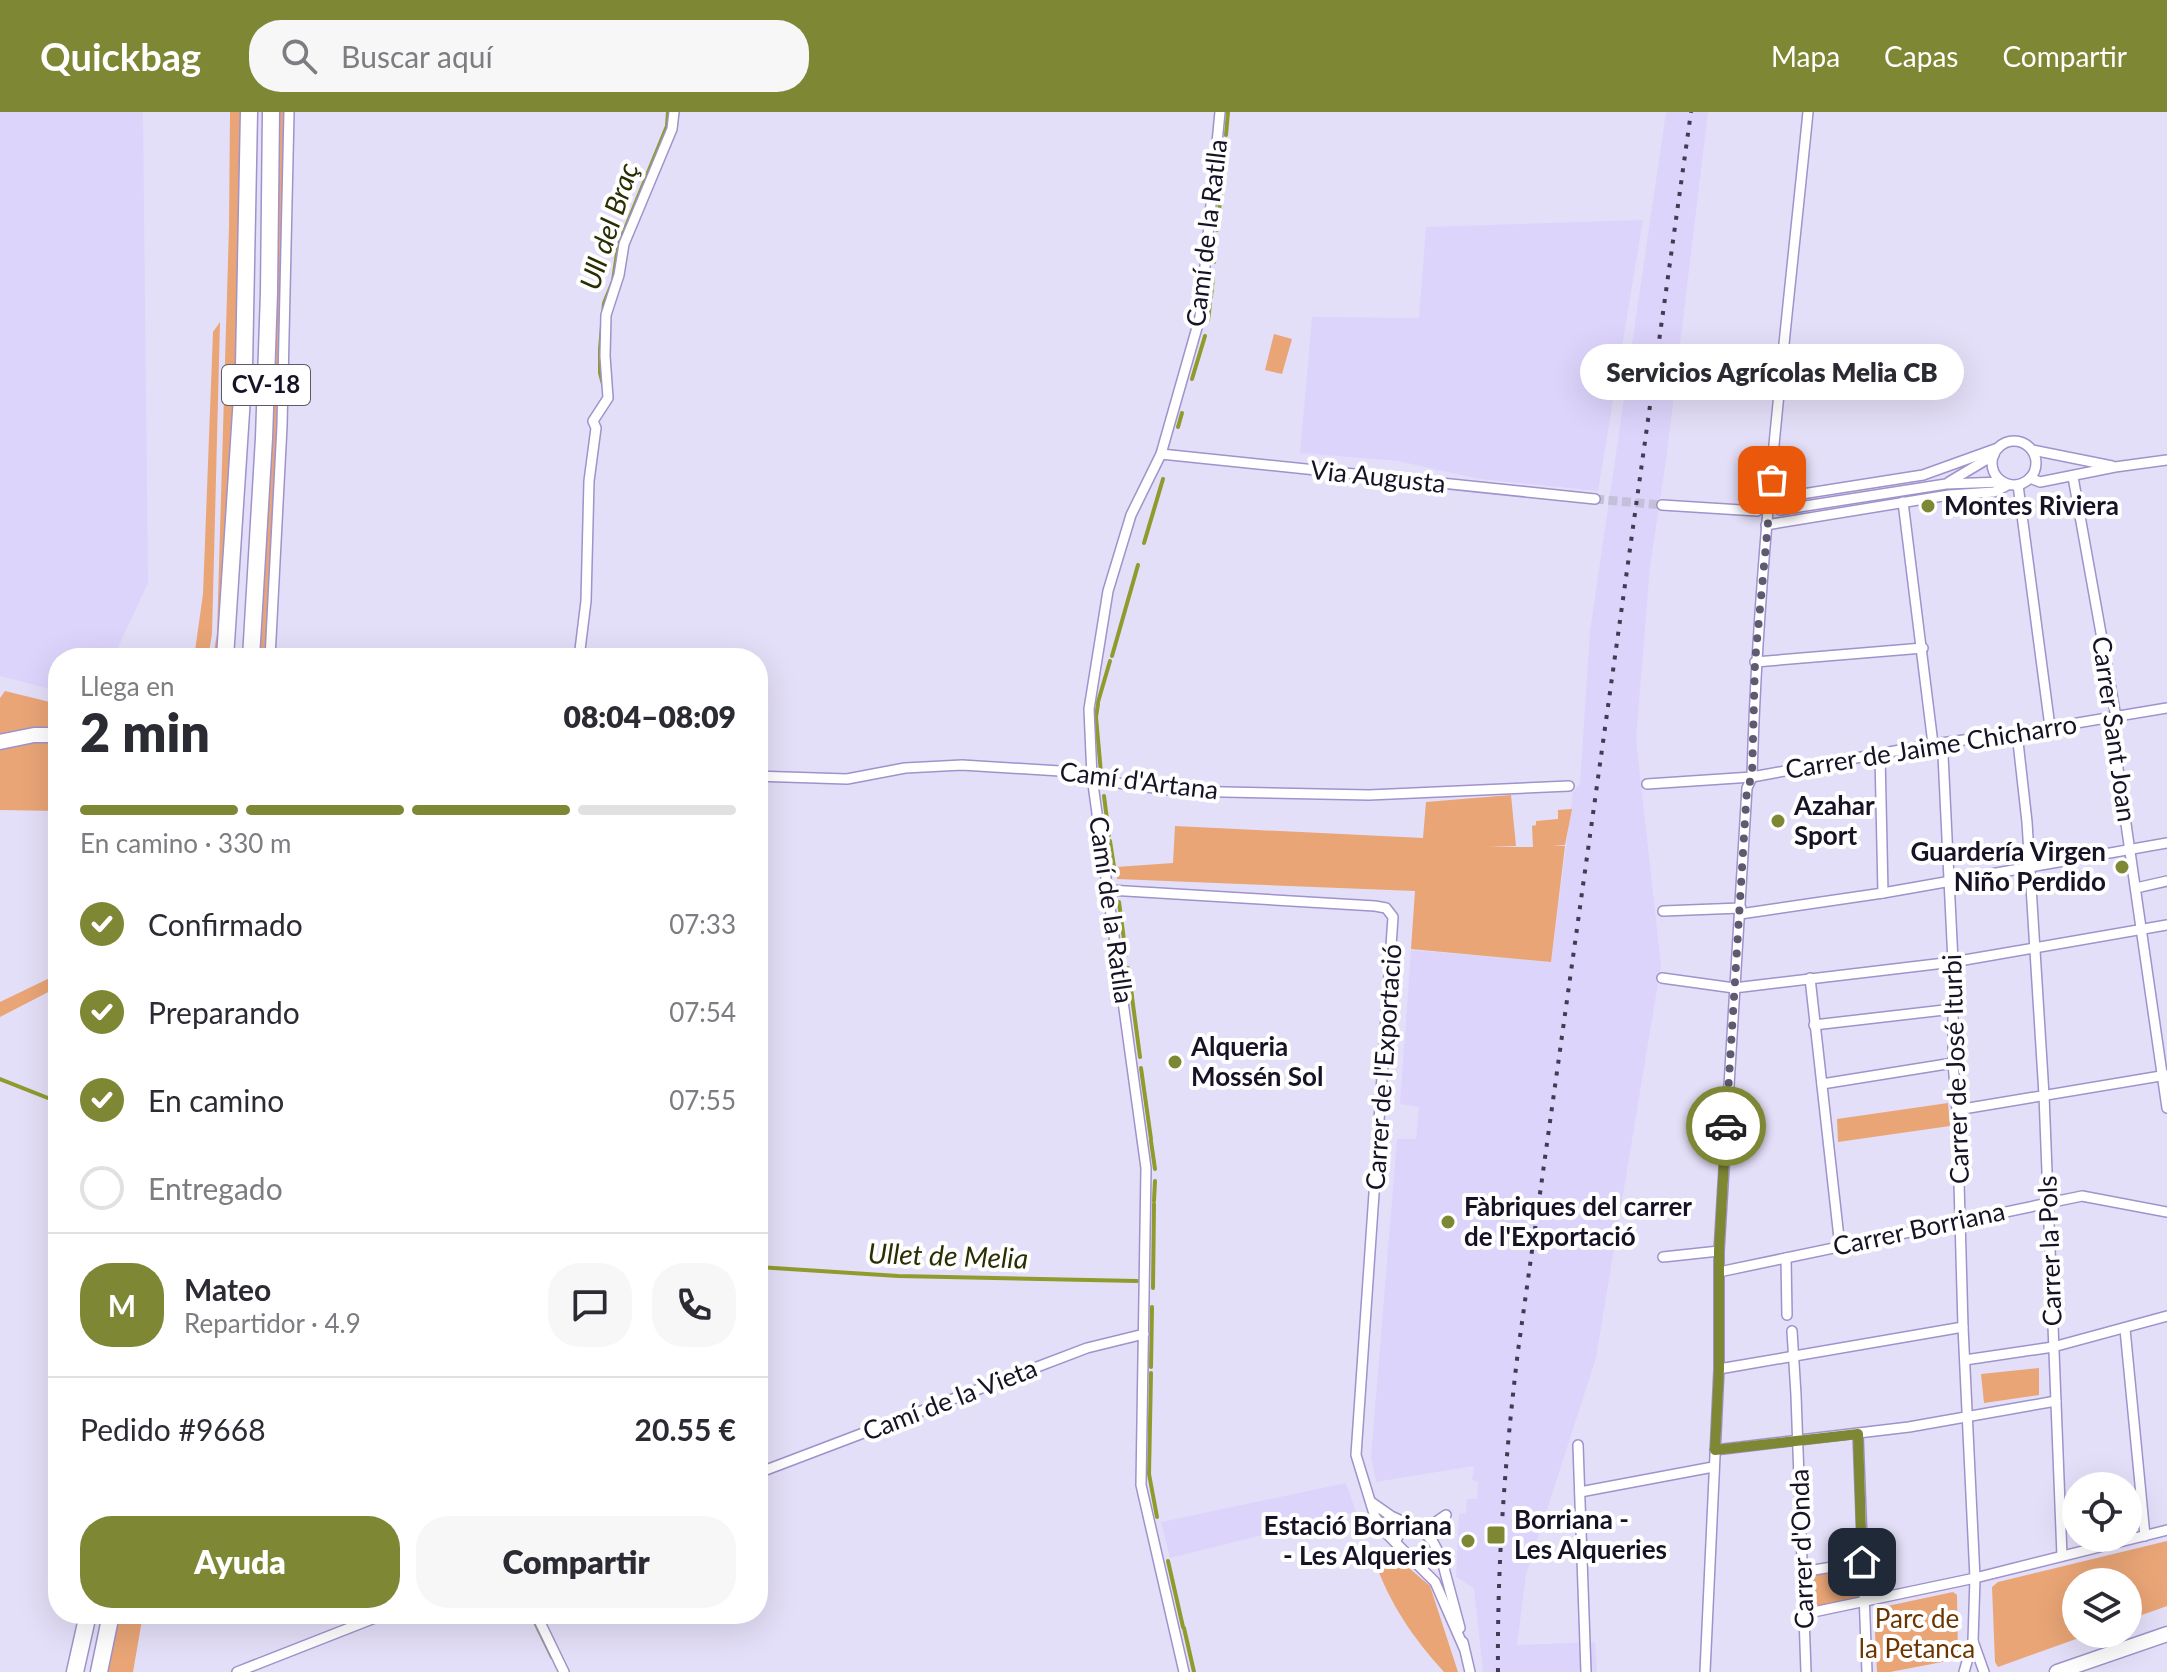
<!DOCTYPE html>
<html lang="es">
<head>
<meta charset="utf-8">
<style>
	body { margin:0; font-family:Lato,sans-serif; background:#f7f7f7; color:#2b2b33; height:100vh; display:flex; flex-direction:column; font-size:30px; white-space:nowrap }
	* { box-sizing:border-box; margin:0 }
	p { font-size:26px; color:#7c7c81 }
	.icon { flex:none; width:44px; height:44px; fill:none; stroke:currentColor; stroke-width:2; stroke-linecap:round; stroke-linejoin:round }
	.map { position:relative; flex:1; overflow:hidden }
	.sheet { position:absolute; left:48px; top:536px; width:720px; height:976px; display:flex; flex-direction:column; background:#fff; border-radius:32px; box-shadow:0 8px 32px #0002 }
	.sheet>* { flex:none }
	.buttons { position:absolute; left:2062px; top:1360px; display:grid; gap:16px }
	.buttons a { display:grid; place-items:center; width:80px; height:80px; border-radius:50%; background:#fff; box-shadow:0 8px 32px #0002; font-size:40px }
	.pin { position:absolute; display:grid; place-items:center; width:68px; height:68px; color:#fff; margin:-34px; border-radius:16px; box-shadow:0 4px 12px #0006 }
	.courier { position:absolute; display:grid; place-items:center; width:80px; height:80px; margin:-40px; border:6px solid #7e8734; border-radius:50%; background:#fff; color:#222; box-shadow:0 2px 10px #0007 }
	.bubble { position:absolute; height:56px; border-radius:28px; background:#fff; box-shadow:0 8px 32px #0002; font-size:26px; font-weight:800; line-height:56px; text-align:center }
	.head em { font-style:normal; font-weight:800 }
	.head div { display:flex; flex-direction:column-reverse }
	.head { display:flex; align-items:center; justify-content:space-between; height:136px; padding:0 32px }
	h1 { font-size:52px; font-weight:800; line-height:60px }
	.bar { display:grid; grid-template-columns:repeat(4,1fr); gap:12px 8px; align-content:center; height:96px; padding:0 32px }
	.bar i { height:10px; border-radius:6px; background:#e1e1e2 }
	.bar .on { background:#7e8734 }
	.bar p { grid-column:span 4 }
	.line { display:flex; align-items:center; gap:20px; padding:0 32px; border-top:2px solid #e1e1e2 }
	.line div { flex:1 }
	.round { display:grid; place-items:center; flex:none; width:84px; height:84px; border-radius:32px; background:#f7f7f7 }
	ol { padding:0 32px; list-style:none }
	li { display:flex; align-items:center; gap:24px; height:88px }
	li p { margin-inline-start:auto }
	li .icon { padding:8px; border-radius:50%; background:#7e8734; color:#fff; stroke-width:4 }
	li:last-child { color:#7c7c81 }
	li i { width:44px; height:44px; border:4px solid #e1e1e2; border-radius:50% }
	.button { display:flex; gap:16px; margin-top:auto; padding:16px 32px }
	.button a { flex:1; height:92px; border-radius:32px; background:#7e8734; color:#fff; font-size:32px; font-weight:800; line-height:92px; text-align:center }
	.button a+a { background:#f7f7f7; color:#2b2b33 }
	header { display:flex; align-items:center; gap:48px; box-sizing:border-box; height:112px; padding:0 40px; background:#7e8734; color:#fff }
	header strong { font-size:38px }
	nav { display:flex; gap:44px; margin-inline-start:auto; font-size:28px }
	.search { width:560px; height:72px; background:#f7f7f7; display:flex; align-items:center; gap:20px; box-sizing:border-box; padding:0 28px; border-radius:32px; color:#7c7c81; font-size:30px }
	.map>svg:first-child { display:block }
	.built { fill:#ddd4fc }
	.green { fill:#e9a576 }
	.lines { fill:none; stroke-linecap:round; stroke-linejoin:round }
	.stream { stroke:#8f9b2c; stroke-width:4 }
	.street-tunnel { stroke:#c5c0d9; stroke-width:9; stroke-dasharray:9 4.5; stroke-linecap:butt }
	.street-casing { stroke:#a092cb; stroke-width:12 }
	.secondary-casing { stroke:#a092cb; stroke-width:17 }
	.primary-casing { stroke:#a092cb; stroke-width:19 }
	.street { stroke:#fff; stroke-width:9 }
	.secondary { stroke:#fff; stroke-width:14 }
	.primary { stroke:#fff; stroke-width:16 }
	.rail { stroke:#413c51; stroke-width:4; stroke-dasharray:4 8; stroke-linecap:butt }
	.done { stroke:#5f5a70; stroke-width:8; stroke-dasharray:0 14.4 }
	.route { stroke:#7e8734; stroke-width:10 }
	.poi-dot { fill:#7e8734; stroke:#fff; stroke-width:3 }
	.labels { text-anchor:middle; stroke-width:8; stroke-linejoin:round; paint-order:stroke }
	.shield { fill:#fff; stroke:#5d5968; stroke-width:2 }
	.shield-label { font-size:24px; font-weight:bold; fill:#181227 }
	.street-label { font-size:26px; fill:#181227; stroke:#fff }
	.poi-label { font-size:26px; font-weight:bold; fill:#181227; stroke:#fff; text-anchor:start }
	.park-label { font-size:26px; fill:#6d3601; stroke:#fff }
	.water-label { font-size:28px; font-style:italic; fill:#2a2e00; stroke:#fff }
</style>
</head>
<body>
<header>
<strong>Quickbag</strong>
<div class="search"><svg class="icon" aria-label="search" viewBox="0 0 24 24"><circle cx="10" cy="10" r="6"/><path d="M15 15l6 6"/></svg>Buscar aquí</div>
<nav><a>Mapa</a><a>Capas</a><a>Compartir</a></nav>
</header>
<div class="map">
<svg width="2167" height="1560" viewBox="0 0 2167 1560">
	<rect width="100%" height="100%" fill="#e4dff8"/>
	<g class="built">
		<polygon points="0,0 143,0 148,471 113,546 58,546 58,579 0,564"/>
		<polygon points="1666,0 1708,0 1667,341 1650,455 1636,627 1661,853 1596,1246 1526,1463 1517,1533 1595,1530 1597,1560 1483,1560 1474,1476 1456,1465 1459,1402 1466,1401 1467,1387 1477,1387 1478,1370 1472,1368 1474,1354 1376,1370 1371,1345 1397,1027 1416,1027 1419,995 1400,992 1411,838 1551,850 1573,680 1580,672 1590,519"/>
		<polygon points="1643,108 1598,379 1479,367 1398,349 1300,341 1312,205 1419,206 1426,115"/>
		<polygon points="1346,1371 1356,1400 1170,1446 1161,1410"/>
	</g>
	<g class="green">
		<polygon points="230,0 242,0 238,234 219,546 213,546 217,521 229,115"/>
		<polygon points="280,0 287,0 287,103 268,546 258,546 274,255"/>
		<polygon points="220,210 212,522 208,546 194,546 203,482 213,220"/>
		<polygon points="1274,222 1292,227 1282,262 1265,258"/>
		<polygon points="5,579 58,592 58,616 19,618 0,623 0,586"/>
		<polygon points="42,629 58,629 58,699 0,698 0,637"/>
		<polygon points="1511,683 1516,734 1488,735 1533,735 1532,714 1536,713 1536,709 1558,707 1558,698 1572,697 1565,733 1552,734 1565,734 1551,850 1411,837 1415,779 1117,767 1116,755 1173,751 1175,714 1423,726 1426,690"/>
		<polygon points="58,862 58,875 0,905 0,890"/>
		<polygon points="1948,991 1950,1014 1838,1030 1837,1007"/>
		<polygon points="2039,1256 2039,1283 1984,1291 1981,1262"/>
		<polygon points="2167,1429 2167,1494 2128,1508 2128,1470 2076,1470 2076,1522 2090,1522 1998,1555 1995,1550 1992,1475 1998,1470"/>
		<path d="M1379,1438H1388L1430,1474L1458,1560H1444C1413,1526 1389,1491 1374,1447V1442Z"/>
		<polygon points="1856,1457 1858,1489 1812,1496 1810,1464"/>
		<polygon points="1953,1480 1957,1483 1958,1547 1890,1560 1877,1560 1874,1501 1878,1496"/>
		<polygon points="118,1502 143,1502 133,1560 106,1560"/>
	</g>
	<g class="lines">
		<g class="stream">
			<polyline points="1226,23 1228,0"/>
			<polyline points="1217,118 1226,30"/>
			<polyline points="1214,150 1216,125"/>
			<polyline points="1211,185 1213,165"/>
			<polyline points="1208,208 1210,192"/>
			<polyline points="1192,267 1205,224"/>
			<polyline points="604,276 600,261 600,237 604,191 613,169 618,134 667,14 668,0"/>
			<polyline points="1178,315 1182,301"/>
			<polyline points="1144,431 1163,367"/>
			<polyline points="1112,544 1138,453"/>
			<polyline points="1098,590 1110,549"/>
			<polyline points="1098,592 1096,605 1101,661"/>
			<polyline points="1103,673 1103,674"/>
			<polyline points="1104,684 1109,723"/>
			<polyline points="1110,729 1114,755"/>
			<polyline points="1119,790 1126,843"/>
			<polyline points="1128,856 1132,884"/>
			<polyline points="1132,885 1140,945"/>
			<polyline points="1141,956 1151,1027"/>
			<polyline points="0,967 58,990"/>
			<polyline points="1151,1029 1155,1057"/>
			<polyline points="1154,1089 1155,1069"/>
			<polyline points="758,1155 898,1164 1137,1169"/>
			<polyline points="1153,1176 1154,1092"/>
			<polyline points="1151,1255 1152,1195"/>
			<polyline points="1151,1261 1149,1362 1157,1405"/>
			<polyline points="1168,1449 1183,1515"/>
			<polyline points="531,1502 552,1545"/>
			<polyline points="1184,1516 1194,1560"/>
		</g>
		<polyline class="street-tunnel" points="1595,387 1662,393"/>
		<defs>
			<g id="street">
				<circle cx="2014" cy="351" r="22"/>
				<polyline points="2032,338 2112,354"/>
				<polyline points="1161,342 1595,387"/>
				<polyline points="2073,365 2116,605 2112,615 2167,996"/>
				<polyline points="2030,366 2040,370 2115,355 2167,348"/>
				<polyline points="1949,370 1994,343"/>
				<polyline points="2018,373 2050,615"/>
				<polyline points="1770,387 1923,363 1998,336"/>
				<polyline points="1903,390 1933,632 1943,643 1953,850 1953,951 1957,998 1963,1215 1975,1466 1973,1529 1964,1560"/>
				<polyline points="1662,393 1757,399"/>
				<polyline points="1780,398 1946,372 2002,370"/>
				<polyline points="1766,413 1949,383 1994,380 2008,373"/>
				<polyline points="270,546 282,314 289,0"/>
				<polyline points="579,546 586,489 589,369 596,316 593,309 608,286 605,244 606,203 619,163 624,132 672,17 674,0"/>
				<polyline points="1755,550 1923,536"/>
				<polyline points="2017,621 2027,710 2044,983 2062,1444"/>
				<polyline points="1880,643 1883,781"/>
				<polyline points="758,664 847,667 905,656 962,653 1076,660 1123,672 1178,679 1369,683 1569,674"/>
				<polyline points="1647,672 1752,665 1933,632 2017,621 2167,596"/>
				<polyline points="2136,776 2167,769"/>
				<polyline points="1109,778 1375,794 1386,796 1393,805 1356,1343 1375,1405 1388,1423 1435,1470 1464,1536"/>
				<polyline points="1663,799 1741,796"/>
				<polyline points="1740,802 1883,781 2167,731"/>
				<polyline points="1662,866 1734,876 1953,850 2167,813"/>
				<polyline points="1810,866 1840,1135"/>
				<polyline points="1814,913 1953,897"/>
				<polyline points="1822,972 1953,951"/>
				<polyline points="1957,998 2167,963"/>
				<polyline points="1663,1145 1719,1139"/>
				<polyline points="1786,1146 1787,1203"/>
				<polyline points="1719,1160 2082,1084 2167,1100"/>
				<polyline points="2125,1217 2145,1424"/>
				<polyline points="1792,1219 1796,1283 1806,1560"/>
				<polyline points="1965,1248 2053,1235 2167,1204"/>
				<polyline points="1719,1257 1963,1215"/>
				<polyline points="1858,1322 1867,1560"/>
				<polyline points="1578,1333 1586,1560"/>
				<polyline points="1715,1338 1909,1315 2056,1289"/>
				<polyline points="758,1361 1087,1236 1144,1222"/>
				<polyline points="1580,1380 1713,1355"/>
				<polyline points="1371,1390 1391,1404 1423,1419 1433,1430 1441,1445 1460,1516"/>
				<polyline points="1423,1419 1446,1403"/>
				<polyline points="1395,1430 1401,1419 1415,1414"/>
				<polyline points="1802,1460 1862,1450"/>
				<polyline points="536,1502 564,1560"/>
				<polyline points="1804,1502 1975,1466 2167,1418"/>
				<polyline points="1973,1529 1984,1560"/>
				<polyline points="1463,1530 1470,1560"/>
				<polyline points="237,1560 385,1502"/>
				<polyline points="1184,1560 1141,1373 1146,1056 1092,665 1089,597 1108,479 1131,403 1161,342 1200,205 1220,0"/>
				<path d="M1705,1560L1719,1257V1139L1747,676L1752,665C1758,443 1786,221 1808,0"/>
			</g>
			<g id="secondary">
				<polyline points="0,630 34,623 58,623"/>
				<polyline points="2057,1560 2167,1522"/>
			</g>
			<g id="primary">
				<polyline points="225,546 244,254 249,0"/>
				<polyline points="251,546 264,326 269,180 271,0"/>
				<polyline points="75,1560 88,1502"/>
				<polyline points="99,1560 111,1502"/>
			</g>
		</defs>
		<use href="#street" class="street-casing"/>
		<use href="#secondary" class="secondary-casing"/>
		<use href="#primary" class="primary-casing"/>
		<use href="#street" class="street"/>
		<use href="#secondary" class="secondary"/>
		<use href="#primary" class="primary"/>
		<path class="rail" d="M1498,1560C1497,1452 1505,1346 1518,1239L1691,0"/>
	</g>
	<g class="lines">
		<polyline class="done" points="1726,1014 1747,676 1752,665 1755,550 1772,368"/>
		<polyline class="route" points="1726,1014 1719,1139 1719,1257 1715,1338 1858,1322 1862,1450"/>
	</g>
	<g class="poi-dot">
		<circle cx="1928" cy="394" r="8"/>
		<circle cx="1778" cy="709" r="8"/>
		<circle cx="2122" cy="755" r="8"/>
		<circle cx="1175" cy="950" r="8"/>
		<circle cx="1448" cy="1110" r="8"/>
		<rect x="1486" y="1413" width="20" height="20" rx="4"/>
		<circle cx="1468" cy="1429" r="8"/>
	</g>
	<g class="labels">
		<rect class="shield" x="222" y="253" width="88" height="40" rx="6"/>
		<g class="shield-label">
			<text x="266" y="281">CV-18</text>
		</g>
		<g class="street-label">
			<text transform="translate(1207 121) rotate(-83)" y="9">Camí de la Ratlla</text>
			<text transform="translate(1378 365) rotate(6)" y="9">Via Augusta</text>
			<text transform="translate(2114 617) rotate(82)" y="9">Carrer Sant Joan</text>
			<text transform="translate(1931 635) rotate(-9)" y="9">Carrer de Jaime Chicharro</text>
			<text transform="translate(1139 669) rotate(7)" y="9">Camí d'Artana</text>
			<text transform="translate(1111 798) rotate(82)" y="9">Camí de la Ratlla</text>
			<text transform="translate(1384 955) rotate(-86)" y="9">Carrer de l'Exportació</text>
			<text transform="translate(1956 957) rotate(-92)" y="9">Carrer de José Iturbi</text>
			<text transform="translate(1919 1117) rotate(-12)" y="9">Carrer Borriana</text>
			<text transform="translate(2050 1139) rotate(-92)" y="9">Carrer la Pols</text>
			<text transform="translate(950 1288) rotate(-21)" y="9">Camí de la Vieta</text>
			<text transform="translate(1802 1437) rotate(-92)" y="9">Carrer d'Onda</text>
		</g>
		<g class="poi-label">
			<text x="1944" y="403">Montes Riviera</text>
			<text x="1794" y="703">Azahar<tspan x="1794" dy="30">Sport</tspan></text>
			<text x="2106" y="749" text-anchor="end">Guardería Virgen<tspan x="2106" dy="30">Niño Perdido</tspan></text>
			<text x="1191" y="944">Alqueria<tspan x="1191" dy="30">Mossén Sol</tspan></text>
			<text x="1464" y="1104">Fàbriques del carrer<tspan x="1464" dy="30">de l'Exportació</tspan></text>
			<text x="1514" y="1417">Borriana -<tspan x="1514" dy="30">Les Alqueries</tspan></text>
			<text x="1452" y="1423" text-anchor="end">Estació Borriana<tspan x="1452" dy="30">- Les Alqueries</tspan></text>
		</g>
		<g class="park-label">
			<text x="1917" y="1516">Parc de<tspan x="1917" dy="30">la Petanca</tspan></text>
		</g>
		<g class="water-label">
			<text transform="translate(609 114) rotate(-72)" y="10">Ull del Braç</text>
			<text transform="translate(948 1144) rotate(2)" y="10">Ullet de Melia</text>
		</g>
	</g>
</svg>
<div class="buttons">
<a><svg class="icon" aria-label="locate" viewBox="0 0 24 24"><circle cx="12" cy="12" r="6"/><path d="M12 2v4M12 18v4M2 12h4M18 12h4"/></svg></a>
<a><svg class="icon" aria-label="layers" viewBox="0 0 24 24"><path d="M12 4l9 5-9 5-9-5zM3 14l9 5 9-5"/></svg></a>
</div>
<div class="pin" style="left:1772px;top:368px;background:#ea580c"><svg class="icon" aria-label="bag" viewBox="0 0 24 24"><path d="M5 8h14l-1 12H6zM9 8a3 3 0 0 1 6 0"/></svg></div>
<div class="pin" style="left:1862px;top:1450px;background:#1f2937"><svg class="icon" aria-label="home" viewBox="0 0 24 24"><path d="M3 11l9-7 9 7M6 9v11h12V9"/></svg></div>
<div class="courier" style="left:1726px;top:1014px"><svg class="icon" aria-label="car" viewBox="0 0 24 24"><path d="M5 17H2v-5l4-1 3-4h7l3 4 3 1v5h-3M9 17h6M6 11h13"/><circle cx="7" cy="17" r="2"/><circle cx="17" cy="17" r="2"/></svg></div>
<div class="bubble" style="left:1580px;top:232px;width:384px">Servicios Agrícolas Melia CB</div>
<section class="sheet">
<div class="head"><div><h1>2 min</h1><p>Llega en</p></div><em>08:04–08:09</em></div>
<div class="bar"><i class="on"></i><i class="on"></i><i class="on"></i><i></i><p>En camino · 330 m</p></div>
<ol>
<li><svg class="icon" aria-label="check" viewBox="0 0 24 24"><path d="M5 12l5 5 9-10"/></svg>Confirmado<p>07:33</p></li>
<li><svg class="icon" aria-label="check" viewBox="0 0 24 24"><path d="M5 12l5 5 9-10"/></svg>Preparando<p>07:54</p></li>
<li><svg class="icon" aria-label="check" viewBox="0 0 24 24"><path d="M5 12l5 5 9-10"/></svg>En camino<p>07:55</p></li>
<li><i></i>Entregado</li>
</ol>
<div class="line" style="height:144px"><b class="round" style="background:#7e8734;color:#fff">M</b><div><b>Mateo</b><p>Repartidor · 4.9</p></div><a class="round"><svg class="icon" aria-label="chat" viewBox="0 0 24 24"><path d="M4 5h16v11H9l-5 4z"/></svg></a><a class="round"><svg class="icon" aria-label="phone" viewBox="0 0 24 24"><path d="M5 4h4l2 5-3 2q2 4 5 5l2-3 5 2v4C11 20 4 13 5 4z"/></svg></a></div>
<div class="line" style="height:104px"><div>Pedido #9668</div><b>20.55 €</b></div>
<div class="button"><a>Ayuda</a><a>Compartir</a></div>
</section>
</div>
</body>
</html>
